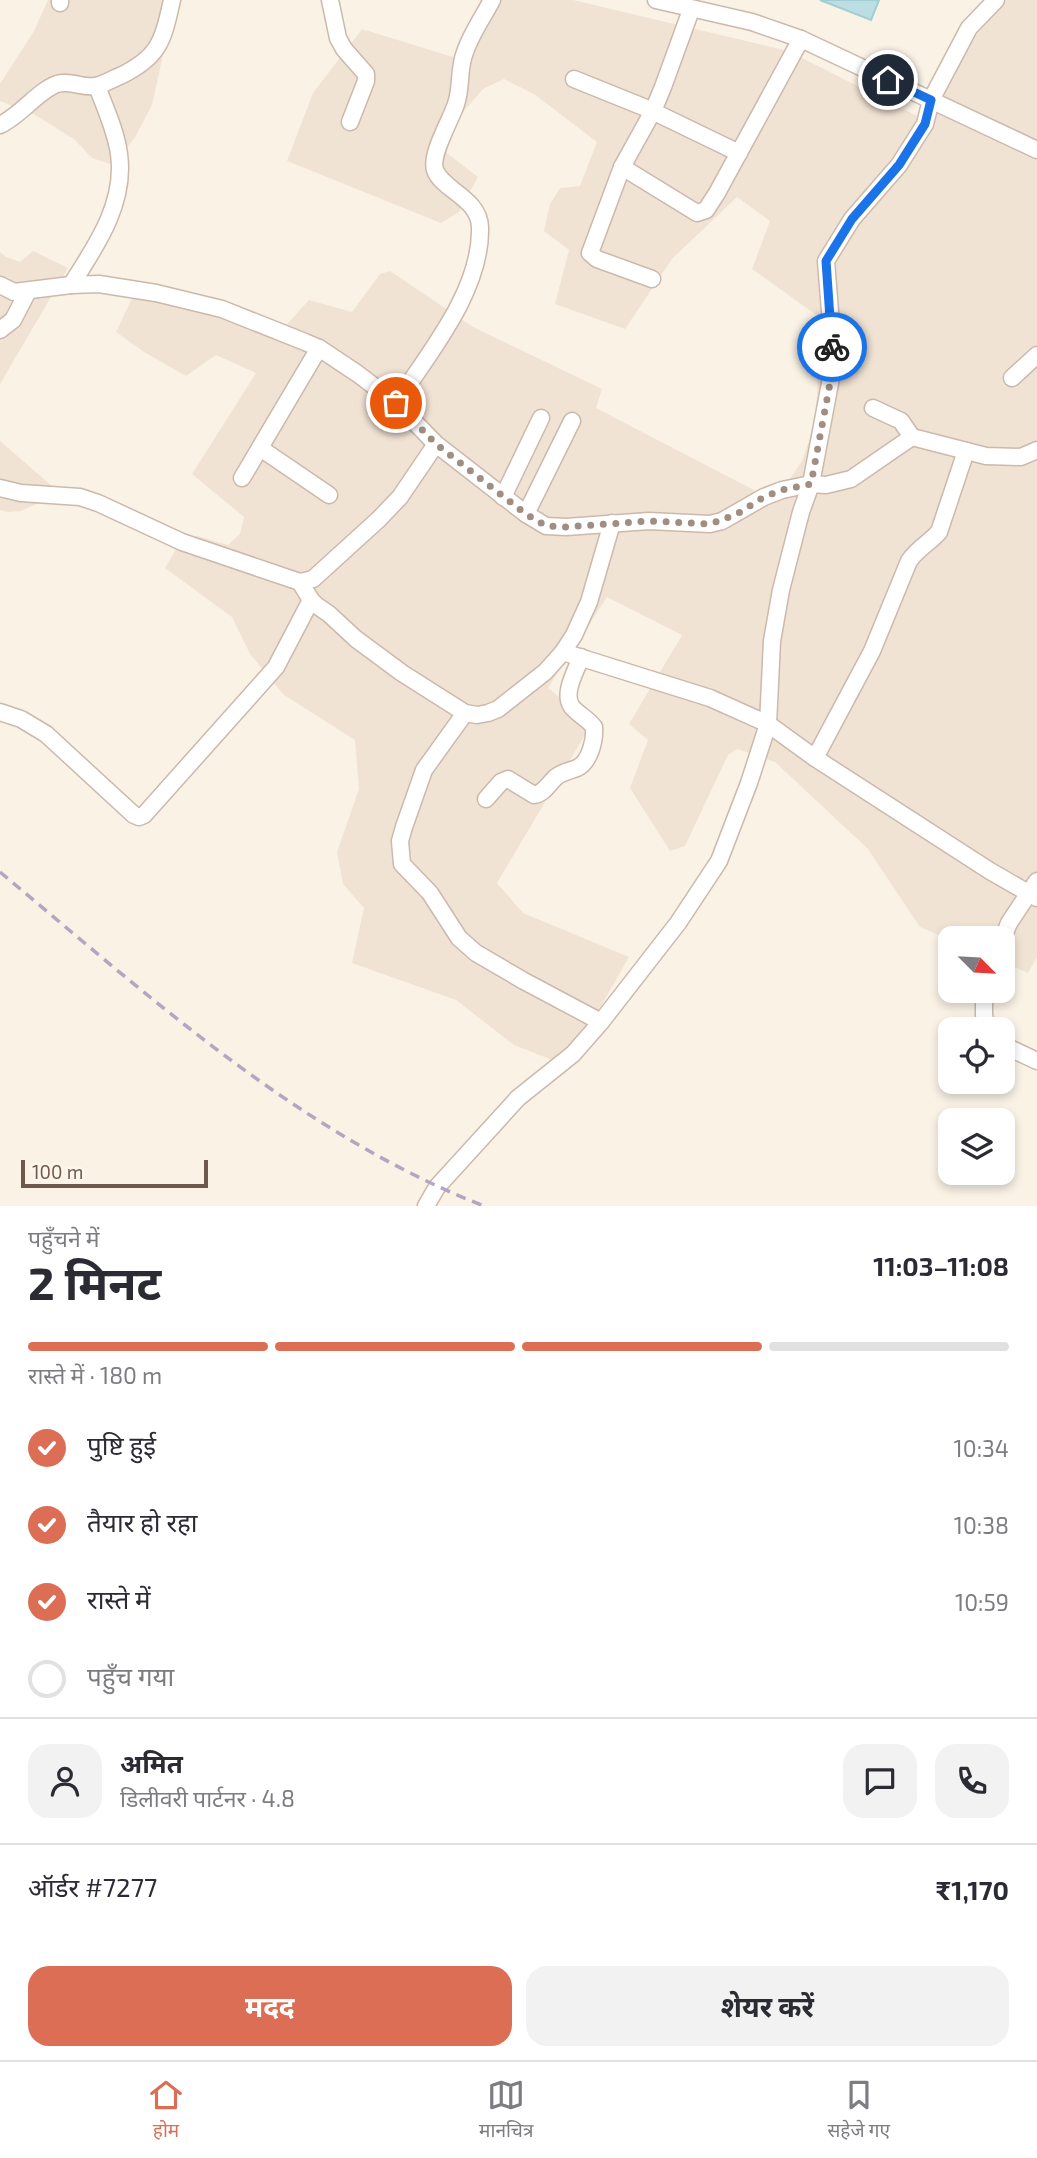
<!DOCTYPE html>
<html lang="hi">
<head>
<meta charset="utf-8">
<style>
	body { margin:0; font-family:"Exo 2","Noto Sans Devanagari",sans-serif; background:#f2f2f3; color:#2b2b33; height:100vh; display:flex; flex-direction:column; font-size:26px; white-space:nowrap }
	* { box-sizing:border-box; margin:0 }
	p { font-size:23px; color:#7c7c81 }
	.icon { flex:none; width:38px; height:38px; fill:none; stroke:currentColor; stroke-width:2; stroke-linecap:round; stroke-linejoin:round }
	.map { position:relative; height:1206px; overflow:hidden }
	.details { display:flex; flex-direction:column; background:#fff; flex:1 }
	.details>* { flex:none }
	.needle { width:46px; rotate:114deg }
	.controls { position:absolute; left:938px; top:926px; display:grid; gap:14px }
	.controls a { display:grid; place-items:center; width:77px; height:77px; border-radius:14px; background:#fff; box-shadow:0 4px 10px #0003; font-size:35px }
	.scale { position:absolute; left:21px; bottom:18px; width:187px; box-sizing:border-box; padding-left:7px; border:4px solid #71584c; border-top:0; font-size:19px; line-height:24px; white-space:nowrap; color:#71584c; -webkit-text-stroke:5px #fdf6eb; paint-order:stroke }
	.pin { position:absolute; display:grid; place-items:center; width:60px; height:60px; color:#fff; margin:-30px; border:4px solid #fff; border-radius:50%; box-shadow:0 2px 7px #0007 }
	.courier { position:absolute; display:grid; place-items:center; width:70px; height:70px; margin:-35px; border:5px solid #1a73e8; border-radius:50%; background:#fff; color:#222; box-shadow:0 2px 9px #0007 }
	.overview em { font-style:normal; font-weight:700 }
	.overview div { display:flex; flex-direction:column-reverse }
	.overview { display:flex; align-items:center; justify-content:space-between; height:119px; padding:0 28px }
	h1 { font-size:46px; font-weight:700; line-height:52px }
	.bar { display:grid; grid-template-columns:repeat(4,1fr); gap:10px 7px; align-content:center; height:84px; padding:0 28px }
	.bar i { height:9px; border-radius:5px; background:#e1e1e2 }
	.bar .active { background:#db6e54 }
	.bar p { grid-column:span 4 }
	.line { display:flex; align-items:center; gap:18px; padding:0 28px; border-top:2px solid #e1e1e2 }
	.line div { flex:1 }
	.round { display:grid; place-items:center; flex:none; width:74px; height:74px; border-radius:21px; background:#f2f2f3 }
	ol { padding:0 28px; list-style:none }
	li { display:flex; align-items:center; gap:21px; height:77px }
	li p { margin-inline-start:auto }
	li .icon { padding:7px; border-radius:50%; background:#db6e54; color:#fff; stroke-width:4 }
	li:last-child { color:#7c7c81 }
	li i { width:38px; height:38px; border:4px solid #e1e1e2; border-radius:50% }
	.cta { display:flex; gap:14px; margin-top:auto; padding:14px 28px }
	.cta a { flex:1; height:80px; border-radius:21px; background:#db6e54; color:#fff; font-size:28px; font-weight:700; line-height:80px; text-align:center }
	.cta a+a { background:#f2f2f3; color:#2b2b33 }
	.dock { display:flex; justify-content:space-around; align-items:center; height:98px; border-top:2px solid #e1e1e2; background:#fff; font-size:19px; color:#7c7c81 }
	.dock a { display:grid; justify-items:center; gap:4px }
	.dock .active { color:#db6e54 }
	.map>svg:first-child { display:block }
	.residential { fill:#f1e3d4 }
	.water { fill:#bbdee2; stroke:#a2cdd3; stroke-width:2 }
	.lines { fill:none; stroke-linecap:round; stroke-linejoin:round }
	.minor-casing { stroke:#cbb9ac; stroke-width:19 }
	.minor { stroke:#fff; stroke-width:16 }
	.rail { stroke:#b4a5c3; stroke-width:3.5; stroke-dasharray:10 7; stroke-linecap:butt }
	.done { stroke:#a18e82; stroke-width:7; stroke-dasharray:0 12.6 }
	.route { stroke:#1a73e8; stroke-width:9 }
</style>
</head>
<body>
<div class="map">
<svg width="1037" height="1206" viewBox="0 0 1037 1206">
	<rect width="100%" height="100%" fill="#faf2e5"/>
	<g class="residential">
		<polygon points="48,0 175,0 152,105 135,137 115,163 110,164 92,158 74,139 35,115 0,101 0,84 34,31"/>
		<polygon points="481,0 573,0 788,51 929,122 959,55 1007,0 1037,0 1037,957 1028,973 1003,962 1003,938 950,938 950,940 920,927 868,849 775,762 738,749 728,755 685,846 670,851 630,788 648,740 629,724 682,635 607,597 548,688 592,723 497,883 523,913 629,957 570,1060 565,1065 514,1045 456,1000 352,963 364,908 343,884 337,852 359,789 355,740 284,695 250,654 232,617 165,568 180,542 197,536 228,545 240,534 244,517 192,474 256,373 216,355 186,376 144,352 116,332 135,292 280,332 309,300 352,312 380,274 390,271 473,327 602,389 596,408 775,501 802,461 815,423 822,319 752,269 770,221 737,197 672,259 625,329 555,304 569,250 544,231 550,204 560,188 580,186 597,142 534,94 504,79 483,89 435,144 478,177 459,212 441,223 287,161 313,93 362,29 453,57"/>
		<polygon points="33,251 68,268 0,384 0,252 6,257 20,262"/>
		<polygon points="0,441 53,487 45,500 21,511 8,512 0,510"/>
	</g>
	<polygon class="water" points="820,0 879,0 871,20"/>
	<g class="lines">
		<defs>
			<g id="minor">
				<polyline points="330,0 338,38 344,49 366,74 366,81 350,122"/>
				<polyline points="656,0 752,22 801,39 1037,150"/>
				<polyline points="60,3 60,0"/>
				<polyline points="574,79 646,108 739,153"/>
				<path d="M0,125C20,116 39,90 57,84C70,80 82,88 95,86C103,85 112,79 120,76C160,57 163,40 172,0"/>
				<polyline points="622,167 697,213 706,210 717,193 801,39"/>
				<polyline points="652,279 597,259 590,253 622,167 653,111 663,87 691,10"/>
				<polyline points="0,285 14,292 71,285 99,284 156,293 222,309 305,342 319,348 358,374 396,403 436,444 526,514 546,526 566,527 649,521 710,524 722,521 764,497 782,490 811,484 826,485 851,479 912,437 986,456 1021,457 1037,450"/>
				<path d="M71,285C96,246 126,203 119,154C116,131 105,108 97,86"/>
				<polyline points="0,330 13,320 28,291"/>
				<polyline points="1012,378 1037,355"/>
				<path d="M396,403C429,353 482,290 480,227C479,198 442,190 435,170C430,154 451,120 456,104C462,87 458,69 465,52C471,34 483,17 492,0"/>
				<polyline points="873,408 901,421 912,437"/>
				<polyline points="260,448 329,495"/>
				<polyline points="242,478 319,348"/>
				<polyline points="0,488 21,493 80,497 98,503 182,542 291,579 300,582 313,579 379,519 400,497 436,444"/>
				<polyline points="503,497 541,418"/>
				<polyline points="526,514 572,421"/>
				<polyline points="300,582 311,600 316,605 329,614 356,639 402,673 465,713 477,715 488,713 498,709 545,672 563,652 574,635 589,602 612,523"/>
				<polyline points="563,652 710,698 768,724 815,758 990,871 1037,898"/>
				<polyline points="0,712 21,719 46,734 134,815 139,817 144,815 276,667 311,600"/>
				<polyline points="465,713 424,770 404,827 400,841 402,864 430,893 459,938 476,953 524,981 601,1022"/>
				<path d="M815,758L872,651L909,561C917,549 929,543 939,532L966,451"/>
				<path d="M486,799L501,782L508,779L534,795C545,793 548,784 556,777C562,772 570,771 577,768C590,762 595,740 594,727C588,719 579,715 572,707C562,694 576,671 581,657"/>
				<polyline points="1003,938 1009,923 1037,881"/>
				<polyline points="984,990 984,1015 987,1029"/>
				<polyline points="1003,1045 1037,1061"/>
				<polyline points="426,1206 437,1187 518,1098 573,1054 601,1022 678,923 719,861 749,783 768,724 772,641 781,590 801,512 811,484 834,362 826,261 852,219 899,165 925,124 931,100 969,28 996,0"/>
			</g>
		</defs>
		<use href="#minor" class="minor-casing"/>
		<use href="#minor" class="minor"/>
		<path class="rail" d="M0,872C150,997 300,1134 484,1206"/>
	</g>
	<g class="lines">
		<polyline class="done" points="396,403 436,444 526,514 546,526 566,527 649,521 710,524 737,514 764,497 782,490 811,484 834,362 832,347"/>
		<polyline class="route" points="832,347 826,261 852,219 899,165 925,124 931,100 888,80"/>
	</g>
</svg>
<div class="controls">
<a><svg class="needle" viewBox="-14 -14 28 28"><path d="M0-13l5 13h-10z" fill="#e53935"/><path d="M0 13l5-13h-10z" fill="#7c7c81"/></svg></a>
<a><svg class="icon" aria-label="locate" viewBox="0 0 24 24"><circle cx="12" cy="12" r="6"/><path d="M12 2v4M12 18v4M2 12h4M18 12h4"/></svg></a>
<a><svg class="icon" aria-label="layers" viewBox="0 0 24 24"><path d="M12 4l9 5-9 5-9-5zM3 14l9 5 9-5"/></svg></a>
</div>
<div class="scale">100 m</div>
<div class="pin" style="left:396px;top:403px;background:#ea580c"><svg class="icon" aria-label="bag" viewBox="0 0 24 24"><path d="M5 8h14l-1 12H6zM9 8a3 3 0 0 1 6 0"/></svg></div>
<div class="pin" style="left:888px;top:80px;background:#1f2937"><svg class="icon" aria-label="home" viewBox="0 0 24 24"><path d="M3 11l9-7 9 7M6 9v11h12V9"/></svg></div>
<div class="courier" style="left:832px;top:347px"><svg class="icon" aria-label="bike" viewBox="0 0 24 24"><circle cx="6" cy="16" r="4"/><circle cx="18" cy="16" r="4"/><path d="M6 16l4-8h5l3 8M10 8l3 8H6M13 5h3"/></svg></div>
</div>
<section class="details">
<div class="overview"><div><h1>2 मिनट</h1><p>पहुँचने में</p></div><em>11:03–11:08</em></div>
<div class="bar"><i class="active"></i><i class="active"></i><i class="active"></i><i></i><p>रास्ते में · 180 m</p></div>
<ol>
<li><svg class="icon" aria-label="check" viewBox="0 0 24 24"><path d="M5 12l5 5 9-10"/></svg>पुष्टि हुई<p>10:34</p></li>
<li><svg class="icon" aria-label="check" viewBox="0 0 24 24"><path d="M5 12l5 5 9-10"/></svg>तैयार हो रहा<p>10:38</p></li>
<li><svg class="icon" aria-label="check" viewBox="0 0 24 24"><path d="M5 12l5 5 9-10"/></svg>रास्ते में<p>10:59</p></li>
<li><i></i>पहुँच गया</li>
</ol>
<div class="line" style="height:126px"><a class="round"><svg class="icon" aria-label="person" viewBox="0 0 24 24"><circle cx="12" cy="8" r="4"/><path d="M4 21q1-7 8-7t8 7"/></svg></a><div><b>अमित</b><p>डिलीवरी पार्टनर · 4.8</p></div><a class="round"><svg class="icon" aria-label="chat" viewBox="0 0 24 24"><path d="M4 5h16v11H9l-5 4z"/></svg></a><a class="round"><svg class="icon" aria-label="phone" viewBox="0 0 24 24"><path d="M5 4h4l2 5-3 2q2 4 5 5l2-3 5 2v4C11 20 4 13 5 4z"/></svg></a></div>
<div class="line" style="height:91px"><div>ऑर्डर #7277</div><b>₹1,170</b></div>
<div class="cta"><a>मदद</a><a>शेयर करें</a></div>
</section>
<nav class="dock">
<a class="active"><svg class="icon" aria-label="home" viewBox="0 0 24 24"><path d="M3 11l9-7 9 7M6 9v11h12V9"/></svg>होम</a>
<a><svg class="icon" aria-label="map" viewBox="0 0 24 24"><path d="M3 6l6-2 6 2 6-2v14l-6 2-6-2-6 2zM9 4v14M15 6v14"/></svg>मानचित्र</a>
<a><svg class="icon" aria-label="saved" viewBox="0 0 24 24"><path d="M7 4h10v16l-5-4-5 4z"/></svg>सहेजे गए</a>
</nav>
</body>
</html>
